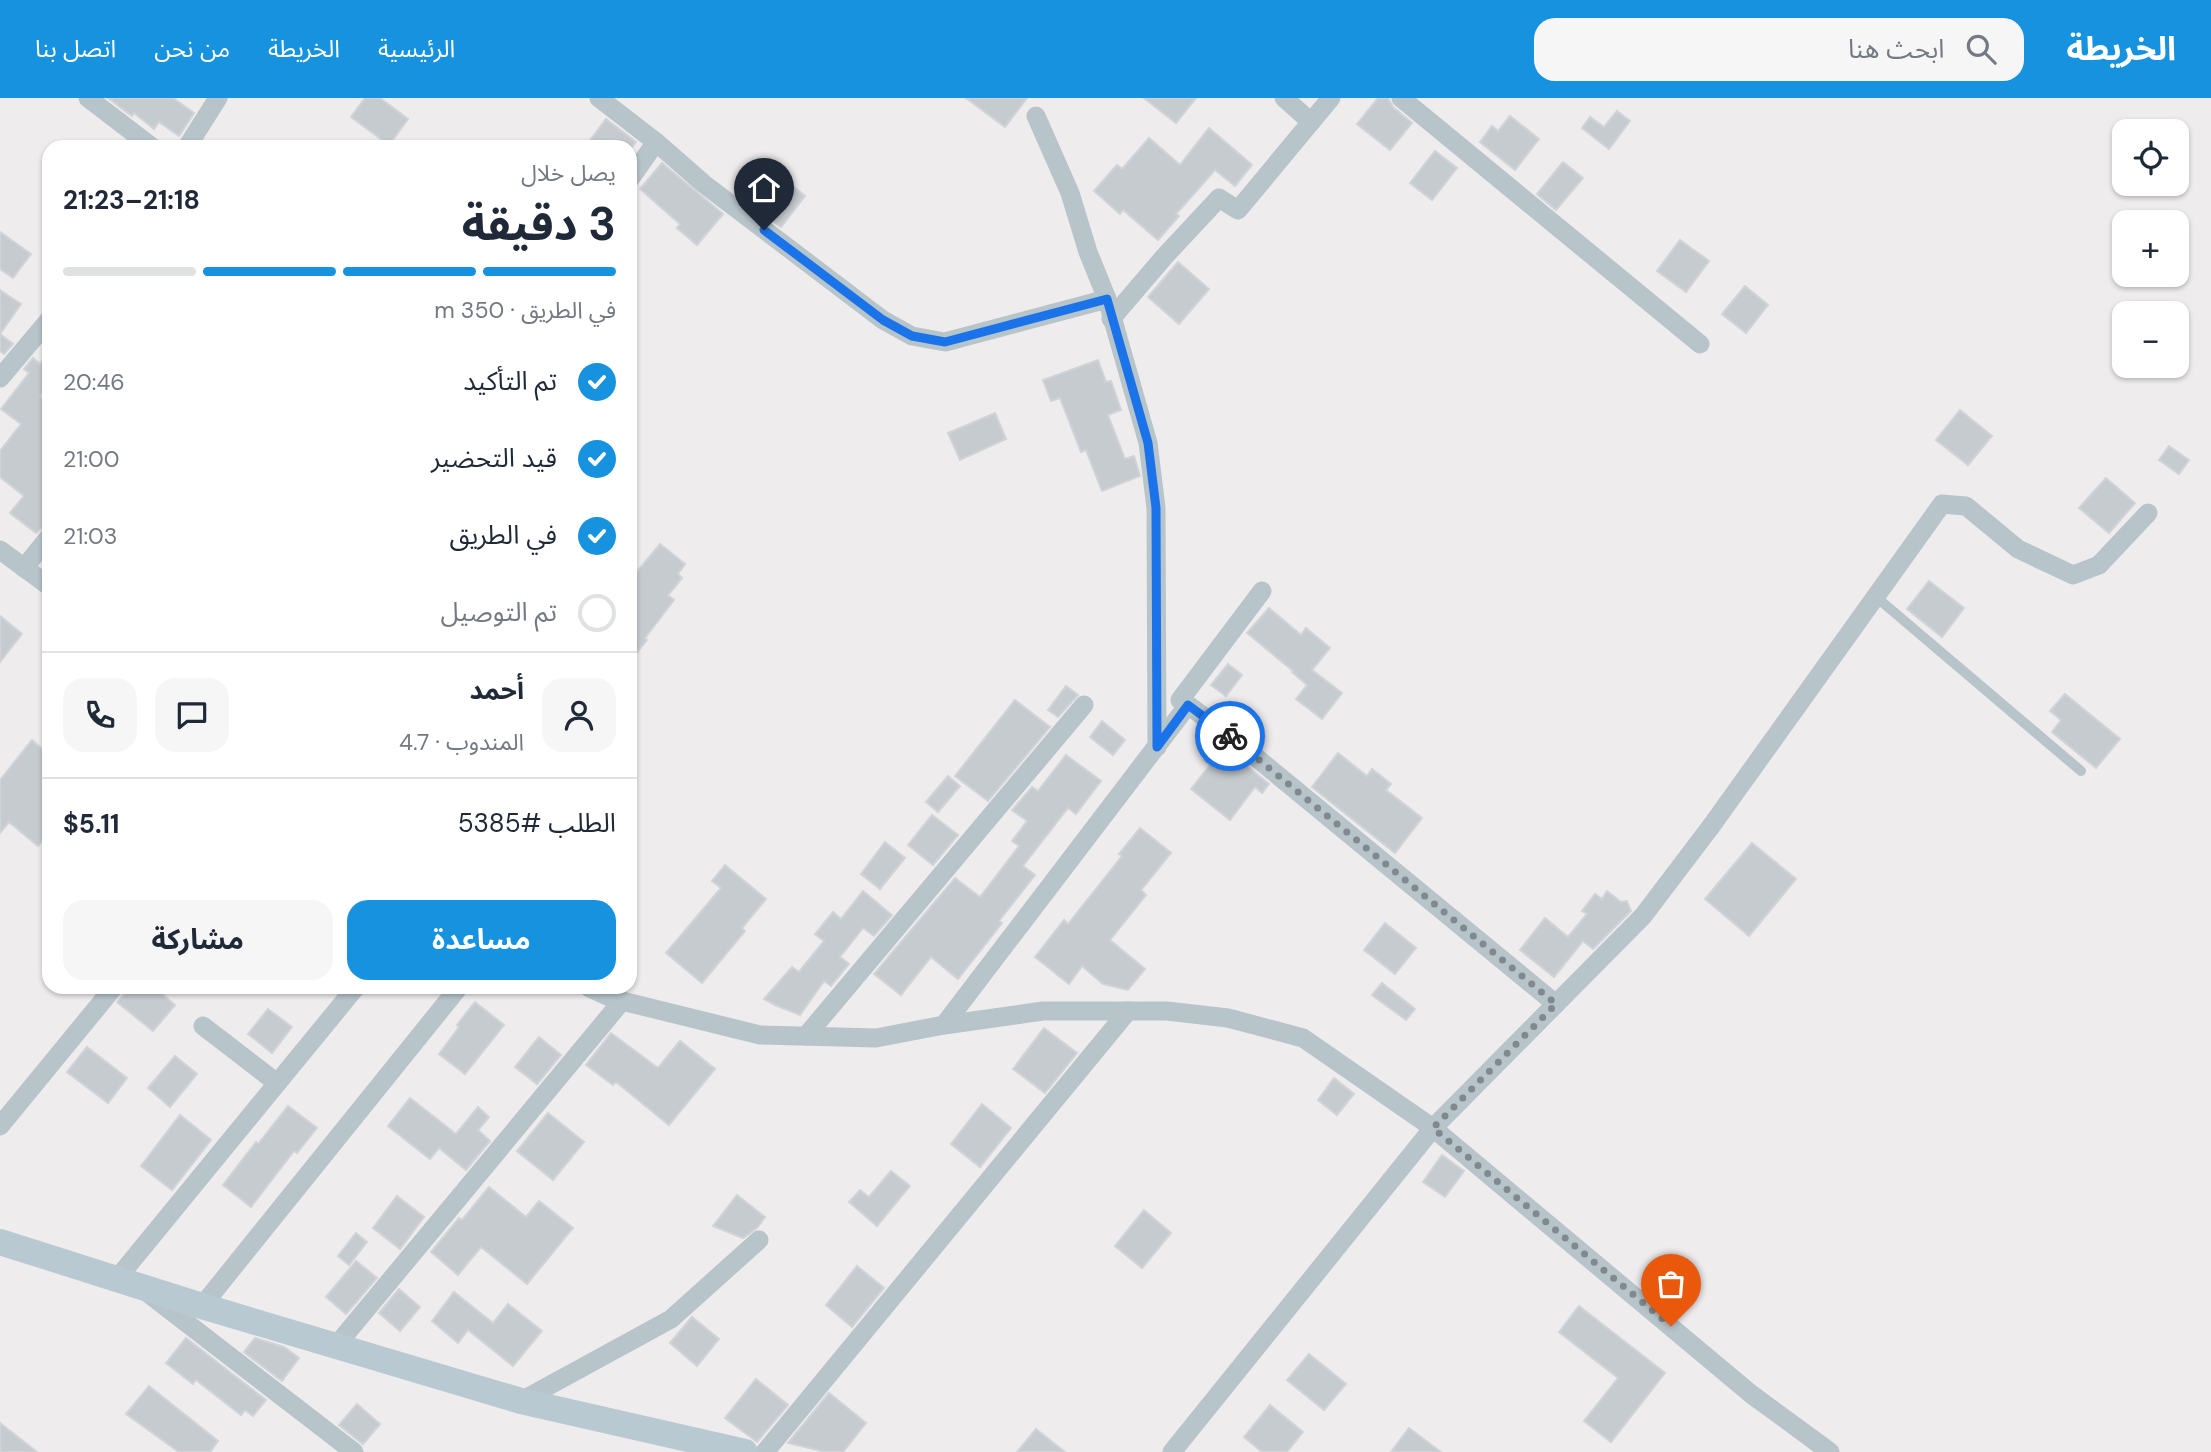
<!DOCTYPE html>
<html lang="ar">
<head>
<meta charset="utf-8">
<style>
	body { margin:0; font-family:"DM Sans","Noto Sans Arabic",sans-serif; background:#f6f6f7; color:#1f2937; direction:rtl; height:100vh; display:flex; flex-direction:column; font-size:26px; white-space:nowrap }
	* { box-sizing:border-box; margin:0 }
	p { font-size:23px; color:#747a83 }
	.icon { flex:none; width:38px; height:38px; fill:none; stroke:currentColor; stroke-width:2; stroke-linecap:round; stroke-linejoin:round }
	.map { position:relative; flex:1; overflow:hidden; direction:ltr }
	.panel { position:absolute; left:42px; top:42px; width:595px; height:854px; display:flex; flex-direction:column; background:#fff; border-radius:21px; box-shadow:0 2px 5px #0004; direction:rtl }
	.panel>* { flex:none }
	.fabs { position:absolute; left:2112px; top:21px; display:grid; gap:14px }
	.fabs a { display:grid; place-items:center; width:77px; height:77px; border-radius:14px; background:#fff; box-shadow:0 2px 5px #0004; font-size:35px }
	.pin { position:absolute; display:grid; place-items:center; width:60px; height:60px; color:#fff; margin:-72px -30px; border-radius:50% 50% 50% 0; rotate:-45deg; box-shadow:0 0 7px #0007 }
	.pin .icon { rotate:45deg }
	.courier { position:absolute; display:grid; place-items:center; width:70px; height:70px; margin:-35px; border:5px solid #1a73e8; border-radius:50%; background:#fff; color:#222; box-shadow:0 2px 9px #0007 }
	.headline em { font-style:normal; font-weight:700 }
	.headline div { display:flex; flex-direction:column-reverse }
	.headline { display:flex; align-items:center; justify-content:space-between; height:119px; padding:0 21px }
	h1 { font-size:46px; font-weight:700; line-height:52px }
	.bar { display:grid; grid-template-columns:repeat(4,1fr); gap:10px 7px; align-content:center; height:84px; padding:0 21px }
	.bar i { height:9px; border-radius:5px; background:#e0e1e3 }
	.bar .current { background:#1792de }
	.bar p { grid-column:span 4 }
	.line { display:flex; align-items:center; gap:18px; padding:0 21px; border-top:2px solid #e0e1e3 }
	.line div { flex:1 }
	.round { display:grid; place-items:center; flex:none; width:74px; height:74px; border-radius:21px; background:#f6f6f7 }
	ol { padding:0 21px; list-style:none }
	li { display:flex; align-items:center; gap:21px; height:77px }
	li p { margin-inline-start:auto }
	li .icon { padding:7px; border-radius:50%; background:#1792de; color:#fff; stroke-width:4 }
	li:last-child { color:#747a83 }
	li i { width:38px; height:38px; border:4px solid #e0e1e3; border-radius:50% }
	.primary-button { display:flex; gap:14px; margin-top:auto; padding:14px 21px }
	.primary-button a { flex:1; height:80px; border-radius:21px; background:#1792de; color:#fff; font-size:28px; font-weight:700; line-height:80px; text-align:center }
	.primary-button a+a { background:#f6f6f7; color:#1f2937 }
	header { display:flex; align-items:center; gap:42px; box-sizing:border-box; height:98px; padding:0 35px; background:#1792de; color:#fff }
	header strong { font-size:33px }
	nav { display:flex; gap:38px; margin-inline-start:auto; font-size:24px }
	.search { width:490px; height:63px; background:#f6f6f7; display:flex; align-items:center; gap:18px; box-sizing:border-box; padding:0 24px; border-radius:21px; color:#747a83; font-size:26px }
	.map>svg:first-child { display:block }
	.building { fill:#c6cbcf; stroke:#d0d4d8; stroke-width:2 }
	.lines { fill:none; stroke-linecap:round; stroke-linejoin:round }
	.lane { stroke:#b7c4ca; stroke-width:10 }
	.street { stroke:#b7c4ca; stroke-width:19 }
	.secondary { stroke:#b9c9d1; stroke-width:26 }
	.done { stroke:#80898d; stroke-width:7; stroke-dasharray:0 12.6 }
	.route { stroke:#1a73e8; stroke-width:9 }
</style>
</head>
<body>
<header>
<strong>الخريطة</strong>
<div class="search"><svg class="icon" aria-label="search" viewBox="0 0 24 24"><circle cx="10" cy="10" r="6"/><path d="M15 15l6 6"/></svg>ابحث هنا</div>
<nav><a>الرئيسية</a><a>الخريطة</a><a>من نحن</a><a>اتصل بنا</a></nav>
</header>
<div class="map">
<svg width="2211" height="1354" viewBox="0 0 2211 1354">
	<rect width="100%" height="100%" fill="#efeced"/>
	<g class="building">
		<polygon points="108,0 173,0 194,15 179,38 159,24 154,31 134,15 132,18"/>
		<polygon points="365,0 380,0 408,21 389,47 351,19"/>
		<polygon points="966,0 1027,0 1005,29"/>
		<polygon points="1144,0 1196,0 1176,25"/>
		<polygon points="1378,0 1388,0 1393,9 1412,25 1390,52 1357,26"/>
		<polygon points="1617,13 1630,23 1609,51 1582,30 1590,19 1604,29"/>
		<polygon points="1510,18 1539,41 1515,72 1480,44 1492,28 1498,33"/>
		<polygon points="606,21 636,44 632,49 585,49"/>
		<polygon points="1209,30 1252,67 1235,88 1215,72 1176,116 1179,118 1158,142 1123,112 1120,116 1094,93 1117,67 1122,71 1149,40 1180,67"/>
		<polygon points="1435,53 1457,70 1432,102 1410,85"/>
		<polygon points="1563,64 1583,80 1556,112 1537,96"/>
		<polygon points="662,65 723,116 697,147 677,130 680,126 640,91"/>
		<polygon points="775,74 805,98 781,129 745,102 761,81 766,85"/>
		<polygon points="0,134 31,156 13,180 0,171"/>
		<polygon points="1680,142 1709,163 1686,194 1657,173"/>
		<polygon points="1178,164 1209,191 1179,226 1148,199"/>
		<polygon points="1745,188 1768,207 1746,235 1722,216"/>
		<polygon points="0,192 21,206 0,236 13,246 4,256 0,253"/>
		<polygon points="49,255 49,287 40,298 49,306 49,427 44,428 36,435 10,415 24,398 0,379 0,353 21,326 1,311 29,275 24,271 33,260 40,266"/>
		<polygon points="1098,262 1106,284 1111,283 1121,312 1108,317 1125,361 1134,358 1140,378 1102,393 1086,352 1081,354 1060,300 1051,303 1043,282"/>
		<polygon points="1960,312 1992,338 1968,367 1936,342"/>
		<polygon points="995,315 1006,341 960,362 948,335"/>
		<polygon points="2169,348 2189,362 2179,376 2159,362"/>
		<polygon points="2106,380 2135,405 2109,435 2079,410"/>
		<polygon points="660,446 685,466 678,476 682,480 668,497 674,502 645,540 647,542 630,563 630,482"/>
		<polygon points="1929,483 1964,510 1942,539 1907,511"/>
		<polygon points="1269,510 1301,537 1306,530 1330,550 1312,572 1342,595 1322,621 1296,601 1307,587 1292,574 1293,573 1247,535"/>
		<polygon points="0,518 22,536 0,564"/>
		<polygon points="1228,566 1242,577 1226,598 1211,587"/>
		<polygon points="1066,588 1078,597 1058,619 1048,612"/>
		<polygon points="2065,596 2120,641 2096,670 2052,634 2061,622 2050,613"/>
		<polygon points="1015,602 1050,629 988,703 955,678"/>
		<polygon points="1102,623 1125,642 1113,657 1090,639"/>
		<polygon points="32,642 49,657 49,734 38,748 9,724 0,735 0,682"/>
		<polygon points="1217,644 1269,686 1262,695 1255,689 1230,722 1191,691 1210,667 1204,662"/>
		<polygon points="1338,655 1367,678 1372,671 1391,686 1386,692 1422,720 1395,755 1312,689"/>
		<polygon points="1066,657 1101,683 1076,716 1068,710 1023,768 1035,777 999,823 1002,825 958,881 931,859 901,897 874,876 955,780 980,799 1019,748 1012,743 1027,723 1012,712 1032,689 1038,693"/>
		<polygon points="948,678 960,688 938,714 926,704"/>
		<polygon points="932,717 958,737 933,767 908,747"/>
		<polygon points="1140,730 1171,755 1141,792 1146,797 1110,842 1145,871 1128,892 1103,886 1082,868 1069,886 1035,859 1064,822 1068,826 1122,758 1119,756"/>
		<polygon points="885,744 905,760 880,791 861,776"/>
		<polygon points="1752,745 1796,781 1749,838 1705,801"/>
		<polygon points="725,767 766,801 742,830 745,833 702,885 666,855 721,790 712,783"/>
		<polygon points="863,793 892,817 874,838 863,830 840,859 849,866 831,888 824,883 800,917 775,907 764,901 792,869 799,874 824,843 815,836 833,814 841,821"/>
		<polygon points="1607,793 1621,804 1627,803 1631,813 1593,851 1583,843 1554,879 1520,852 1545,820 1568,839 1587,816 1582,813 1595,796 1602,801"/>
		<polygon points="1385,825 1416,850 1395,876 1364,852"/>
		<polygon points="1382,885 1415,911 1406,922 1372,897"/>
		<polygon points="130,889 154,889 175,907 153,933 117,904"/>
		<polygon points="475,904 504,927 465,976 439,956 459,929 457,927"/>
		<polygon points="268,911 292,929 272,955 248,936"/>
		<polygon points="1044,930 1077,955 1045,995 1013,971"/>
		<polygon points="611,935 658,970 680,943 715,971 669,1027 616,984 613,987 586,967"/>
		<polygon points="539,939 561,957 537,986 515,969"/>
		<polygon points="87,949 127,980 108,1005 67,974"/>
		<polygon points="175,958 197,976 170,1009 148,990"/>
		<polygon points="1334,980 1354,996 1337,1017 1318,1002"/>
		<polygon points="410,1000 456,1036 478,1009 489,1019 478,1032 490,1043 466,1072 439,1050 430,1061 388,1028"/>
		<polygon points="982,1006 1011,1030 980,1069 951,1046"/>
		<polygon points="288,1008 317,1030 297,1055 294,1053 251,1109 223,1087 256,1044 258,1046"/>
		<polygon points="548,1015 584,1044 553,1082 517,1053"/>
		<polygon points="180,1017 211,1042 172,1092 141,1068"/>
		<polygon points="1442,1057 1464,1073 1445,1099 1423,1084"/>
		<polygon points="891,1073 910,1088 877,1128 849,1104 860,1092 869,1099"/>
		<polygon points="489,1089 526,1119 539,1103 573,1130 527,1186 481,1149 458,1177 431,1154 459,1120 462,1122"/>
		<polygon points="737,1097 765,1119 757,1130 743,1140 713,1128"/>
		<polygon points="397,1098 424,1119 400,1151 373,1130"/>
		<polygon points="1144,1112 1171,1135 1142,1170 1115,1148"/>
		<polygon points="356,1135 367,1144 349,1167 338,1158"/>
		<polygon points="356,1163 377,1180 346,1216 326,1199"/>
		<polygon points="857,1168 884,1190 852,1229 826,1207"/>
		<polygon points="399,1191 420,1209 400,1233 379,1215"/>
		<polygon points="454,1194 493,1225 508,1206 542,1233 513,1268 468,1232 458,1245 432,1223"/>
		<polygon points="1579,1208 1665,1275 1611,1344 1584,1323 1618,1280 1559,1234"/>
		<polygon points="692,1219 719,1241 697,1268 670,1245"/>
		<polygon points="186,1240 266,1302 253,1318 245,1312 241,1317 196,1282 193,1286 166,1265"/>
		<polygon points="255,1240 284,1249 299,1260 282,1283 244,1254"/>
		<polygon points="1309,1256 1346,1286 1324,1312 1287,1282"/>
		<polygon points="756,1281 788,1307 757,1344 725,1320"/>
		<polygon points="149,1288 218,1343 210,1354 179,1354 126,1316"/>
		<polygon points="829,1295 866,1325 843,1354 825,1354 788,1345"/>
		<polygon points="357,1306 380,1326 363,1346 339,1327"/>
		<polygon points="1270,1307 1303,1334 1287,1354 1262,1354 1244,1339"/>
		<polygon points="0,1325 37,1354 0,1354"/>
		<polygon points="1409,1330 1441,1354 1391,1354"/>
		<polygon points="1036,1331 1065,1354 1017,1354"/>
	</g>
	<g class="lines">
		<polyline class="lane" points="1875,498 2081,673"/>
		<g class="street">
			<polyline points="88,0 152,49"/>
			<polyline points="599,0 656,44 704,86 883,222 912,238 945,244 1107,201 1148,345 1156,410 1157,649"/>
			<polyline points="1284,0 1311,24"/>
			<polyline points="1401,0 1700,246"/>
			<polyline points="1036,18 1070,95 1088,154 1107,201"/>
			<polyline points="187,49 218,0"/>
			<polyline points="630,81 656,44"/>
			<polyline points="1111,221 1164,159 1219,100 1238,112 1331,0"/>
			<polyline points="0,280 49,222"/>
			<polyline points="0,452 49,488"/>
			<polyline points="24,470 49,439"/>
			<polyline points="1188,607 1180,602 1262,493"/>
			<polyline points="588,889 614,901 760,937 876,940 944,927 1043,913 1167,913 1228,920 1303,940 1433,1030 1751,1296 1830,1354"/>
			<polyline points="944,927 1188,607 1230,638 1556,906"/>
			<polyline points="203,928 277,985"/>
			<polyline points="806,938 1084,607"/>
			<polyline points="0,1028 114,889"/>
			<polyline points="116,1182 356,889"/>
			<polyline points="149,1196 354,1354"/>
			<polyline points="202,1208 459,889"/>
			<polyline points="335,1249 622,903"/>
			<polyline points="521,1303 671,1221 759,1142"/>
			<polyline points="765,1354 1128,913"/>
			<polyline points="1172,1354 1433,1030 1643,818 1712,727 1942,406 1966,408 2018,451 2073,477 2099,467 2148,415"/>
		</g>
		<polyline class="secondary" points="0,1144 202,1208 521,1303 745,1354"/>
	</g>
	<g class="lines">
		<polyline class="done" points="1230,638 1556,906 1433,1030 1671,1228"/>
		<polyline class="route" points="764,132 883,222 912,238 945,244 1107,201 1148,345 1156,410 1157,649 1188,607 1230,638"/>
	</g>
</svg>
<div class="fabs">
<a><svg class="icon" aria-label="locate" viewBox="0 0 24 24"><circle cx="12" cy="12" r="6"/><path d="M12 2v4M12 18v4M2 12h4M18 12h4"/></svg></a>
<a>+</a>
<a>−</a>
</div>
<div class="pin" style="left:1671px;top:1228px;background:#ea580c"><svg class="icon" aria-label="bag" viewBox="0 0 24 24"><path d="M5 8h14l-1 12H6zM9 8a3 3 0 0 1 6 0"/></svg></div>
<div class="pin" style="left:764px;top:132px;background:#1f2937"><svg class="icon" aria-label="home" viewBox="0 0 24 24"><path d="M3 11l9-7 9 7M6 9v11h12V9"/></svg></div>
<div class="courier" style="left:1230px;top:638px"><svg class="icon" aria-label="bike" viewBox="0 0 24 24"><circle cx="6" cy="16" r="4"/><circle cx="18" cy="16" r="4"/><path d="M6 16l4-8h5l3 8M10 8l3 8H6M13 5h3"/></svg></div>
<section class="panel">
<div class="headline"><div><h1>3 دقيقة</h1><p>يصل خلال</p></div><em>21:18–21:23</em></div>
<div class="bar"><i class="current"></i><i class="current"></i><i class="current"></i><i></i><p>في الطريق · 350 m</p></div>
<ol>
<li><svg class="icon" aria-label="check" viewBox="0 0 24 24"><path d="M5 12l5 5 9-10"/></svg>تم التأكيد<p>20:46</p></li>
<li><svg class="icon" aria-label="check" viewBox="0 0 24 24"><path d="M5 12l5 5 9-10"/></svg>قيد التحضير<p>21:00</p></li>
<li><svg class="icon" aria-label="check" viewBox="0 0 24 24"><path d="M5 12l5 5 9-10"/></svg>في الطريق<p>21:03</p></li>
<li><i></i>تم التوصيل</li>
</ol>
<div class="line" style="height:126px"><a class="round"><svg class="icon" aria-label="person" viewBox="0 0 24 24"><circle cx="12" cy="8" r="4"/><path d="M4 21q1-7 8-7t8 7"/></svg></a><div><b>أحمد</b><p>المندوب · 4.7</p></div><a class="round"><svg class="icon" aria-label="chat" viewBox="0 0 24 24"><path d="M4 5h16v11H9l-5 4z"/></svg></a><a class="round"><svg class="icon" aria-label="phone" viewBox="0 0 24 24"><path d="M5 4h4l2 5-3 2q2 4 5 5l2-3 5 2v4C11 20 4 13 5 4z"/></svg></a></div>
<div class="line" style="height:91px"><div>الطلب #5385</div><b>$5.11</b></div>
<div class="primary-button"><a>مساعدة</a><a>مشاركة</a></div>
</section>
</div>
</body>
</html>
